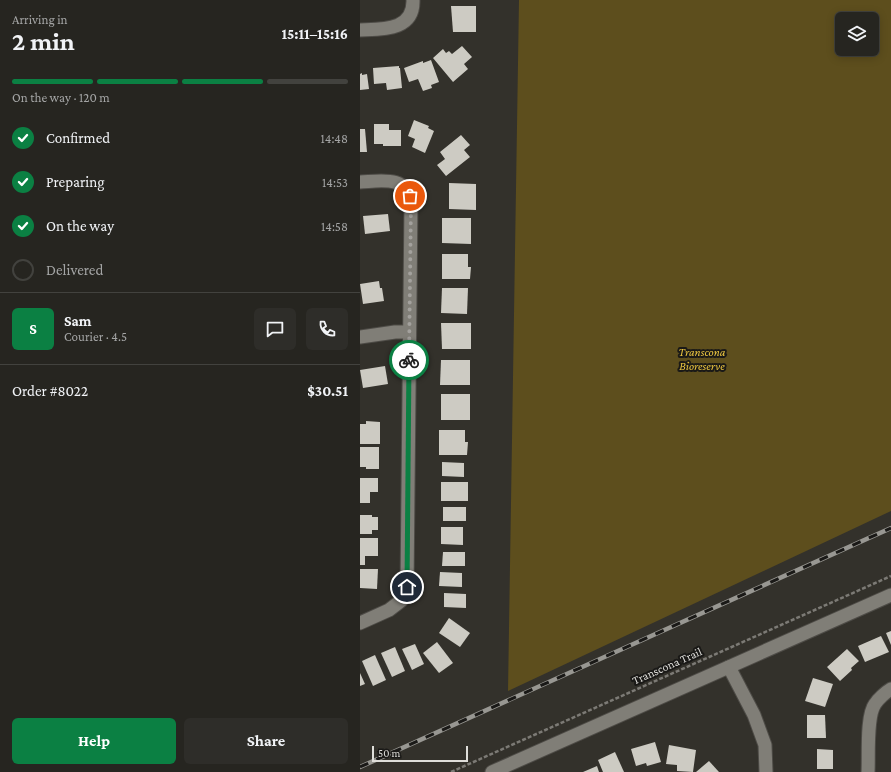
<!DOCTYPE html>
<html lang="en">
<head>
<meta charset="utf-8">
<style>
	body { margin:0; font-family:"Crimson Pro",serif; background:#2e2d29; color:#f1f3f6; height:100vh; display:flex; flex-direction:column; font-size:15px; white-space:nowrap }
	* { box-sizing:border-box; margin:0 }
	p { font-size:13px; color:#a4a5a5 }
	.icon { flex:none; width:22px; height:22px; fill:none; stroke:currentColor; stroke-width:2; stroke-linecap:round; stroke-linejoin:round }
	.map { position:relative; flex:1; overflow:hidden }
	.side { display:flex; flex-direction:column; background:#262520; width:360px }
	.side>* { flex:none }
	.buttons { position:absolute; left:475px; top:12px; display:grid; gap:8px }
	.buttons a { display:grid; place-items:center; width:44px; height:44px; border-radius:6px; background:#262520; box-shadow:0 2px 10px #0003,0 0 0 1px #42423e; font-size:20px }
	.scale { position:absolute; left:12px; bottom:10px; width:96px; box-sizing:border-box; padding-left:4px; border:2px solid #dfdeda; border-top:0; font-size:11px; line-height:14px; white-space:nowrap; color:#dfdeda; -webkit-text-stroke:3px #1a1917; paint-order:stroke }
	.pin { position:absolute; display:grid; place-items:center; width:34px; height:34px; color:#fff; margin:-17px; border:2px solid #fff; border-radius:50%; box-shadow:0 1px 4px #0007 }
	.courier { position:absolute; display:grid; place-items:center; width:40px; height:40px; margin:-20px; border:3px solid #0b8043; border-radius:50%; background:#fff; color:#222; box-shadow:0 1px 5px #0007 }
	.overview em { font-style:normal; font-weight:700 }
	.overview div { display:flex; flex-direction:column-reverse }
	.overview { display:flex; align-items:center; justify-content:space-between; height:68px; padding:0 12px }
	h1 { font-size:26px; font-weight:700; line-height:30px }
	.bar { display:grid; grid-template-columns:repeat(4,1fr); gap:6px 4px; align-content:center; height:48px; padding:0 12px }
	.bar i { height:5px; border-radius:3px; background:#42423e }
	.bar .on { background:#0b8043 }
	.bar p { grid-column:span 4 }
	.line { display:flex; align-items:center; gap:10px; padding:0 12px; border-top:1px solid #42423e }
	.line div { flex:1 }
	.round { display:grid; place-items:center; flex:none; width:42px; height:42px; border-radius:6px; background:#2e2d29 }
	ol { padding:0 12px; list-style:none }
	li { display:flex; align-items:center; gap:12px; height:44px }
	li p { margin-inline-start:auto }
	li .icon { padding:4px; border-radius:50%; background:#0b8043; color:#fff; stroke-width:4 }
	li:last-child { color:#a4a5a5 }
	li i { width:22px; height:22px; border:2px solid #42423e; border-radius:50% }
	.primary-button { display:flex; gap:8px; margin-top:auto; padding:8px 12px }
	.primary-button a { flex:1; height:46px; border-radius:6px; background:#0b8043; color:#fff; font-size:16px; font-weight:700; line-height:46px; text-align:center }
	.primary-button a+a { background:#2e2d29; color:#f1f3f6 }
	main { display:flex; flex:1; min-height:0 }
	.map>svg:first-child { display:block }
	.green { fill:#5d4e1d; fill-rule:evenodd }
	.building { fill:#cdcbc3 }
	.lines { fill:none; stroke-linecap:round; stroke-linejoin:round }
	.minor-casing { stroke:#4e4c47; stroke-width:15 }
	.path { stroke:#7c7a75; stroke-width:2.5; stroke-dasharray:4 2; stroke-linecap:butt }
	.minor { stroke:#807e77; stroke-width:13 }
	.rail-casing { stroke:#989792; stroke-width:4.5 }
	.rail { stroke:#1a1917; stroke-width:3; stroke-dasharray:9; stroke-linecap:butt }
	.done { stroke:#a3a19d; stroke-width:4; stroke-dasharray:0 7.2 }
	.route { stroke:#0b8043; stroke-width:5 }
	.labels { text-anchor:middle; stroke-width:4; stroke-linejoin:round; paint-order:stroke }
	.park-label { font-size:12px; font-style:italic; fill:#ebc540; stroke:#1a1917 }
	.street-label { font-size:12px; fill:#dfdeda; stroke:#1a1917 }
</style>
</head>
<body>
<main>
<section class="side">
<div class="overview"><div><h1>2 min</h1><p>Arriving in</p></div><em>15:11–15:16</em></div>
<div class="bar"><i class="on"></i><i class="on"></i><i class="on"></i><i></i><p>On the way · 120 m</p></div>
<ol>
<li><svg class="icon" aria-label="check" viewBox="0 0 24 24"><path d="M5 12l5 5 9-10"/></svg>Confirmed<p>14:48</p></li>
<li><svg class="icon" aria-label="check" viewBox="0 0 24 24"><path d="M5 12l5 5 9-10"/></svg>Preparing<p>14:53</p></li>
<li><svg class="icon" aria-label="check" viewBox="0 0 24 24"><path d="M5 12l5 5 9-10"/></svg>On the way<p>14:58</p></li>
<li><i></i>Delivered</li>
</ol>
<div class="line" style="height:72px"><b class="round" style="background:#0b8043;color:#fff">S</b><div><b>Sam</b><p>Courier · 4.5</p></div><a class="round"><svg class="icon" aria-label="chat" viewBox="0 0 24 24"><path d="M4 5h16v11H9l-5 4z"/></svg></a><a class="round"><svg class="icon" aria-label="phone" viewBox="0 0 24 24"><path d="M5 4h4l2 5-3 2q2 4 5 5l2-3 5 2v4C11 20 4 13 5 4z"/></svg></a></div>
<div class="line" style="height:52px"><div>Order #8022</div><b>$30.51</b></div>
<div class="primary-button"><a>Help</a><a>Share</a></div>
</section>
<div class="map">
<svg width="531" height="772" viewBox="0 0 531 772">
	<rect width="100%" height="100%" fill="#33312b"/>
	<path class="green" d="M159,0H531V511L148,691ZM482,19H512V49H482Z"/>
	<g class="building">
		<polygon points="91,6 116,6 116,32 93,32"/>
		<polygon points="102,46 112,57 104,64 108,69 93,82 73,58 83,49 86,53 89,51 92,54"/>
		<polygon points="71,60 79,82 71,85 72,88 63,91 58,79 49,82 44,68 63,61 63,63"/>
		<polygon points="39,66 39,68 40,68 42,88 27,90 26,83 14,84 13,68"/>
		<polygon points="2,73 2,75 7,74 9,89 0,90 0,74"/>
		<polygon points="54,120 69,126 68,128 74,131 65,153 52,147 55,139 48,136"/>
		<polygon points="14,124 29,124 29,130 41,130 41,146 23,146 23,144 14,144"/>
		<polygon points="0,129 5,129 7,152 0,152"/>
		<polygon points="101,135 110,145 104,150 110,157 86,176 77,165 85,159 80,152"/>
		<polygon points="89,183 116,184 116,210 89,209"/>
		<polygon points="28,214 30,231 5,234 3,216"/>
		<polygon points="82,218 111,218 111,244 82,243"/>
		<polygon points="82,254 108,254 108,267 111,267 110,279 82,279"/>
		<polygon points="19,281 20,288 22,288 24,301 3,304 0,284"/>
		<polygon points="82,288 108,288 107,314 81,313"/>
		<polygon points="81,323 111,323 111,349 82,349"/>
		<polygon points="81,360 110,360 110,385 80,385"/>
		<polygon points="25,366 28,384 3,388 0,370"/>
		<rect x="81" y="394" width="29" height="26"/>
		<polygon points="6,421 20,422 20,444 0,444 0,424 6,424"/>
		<polygon points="79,430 105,430 105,442 108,442 107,455 79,455"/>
		<polygon points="0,447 19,447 19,469 6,469 6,467 0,467"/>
		<polygon points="82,462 104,463 104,477 82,476"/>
		<polygon points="0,478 18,478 18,492 10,492 10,503 0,503"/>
		<rect x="81" y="482" width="27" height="19"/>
		<rect x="83" y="507" width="23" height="14"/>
		<polygon points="0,515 12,515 12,517 18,517 18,530 12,530 12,534 0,534"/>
		<polygon points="81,527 103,527 103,545 81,544"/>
		<polygon points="0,538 18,538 18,556 5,556 5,565 0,565"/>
		<polygon points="83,552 105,552 105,566 82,566"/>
		<polygon points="0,569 18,569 17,589 0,588"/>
		<polygon points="80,572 102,573 102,587 79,586"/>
		<polygon points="84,593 106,594 106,608 84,607"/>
		<polygon points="89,618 110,633 100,647 79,633"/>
		<polygon points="531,631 531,645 526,633"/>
		<polygon points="521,636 529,652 505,662 498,646"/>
		<polygon points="77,642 93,663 79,673 63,653"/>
		<polygon points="55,644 64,664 52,670 42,649"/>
		<polygon points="35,647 45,671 32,677 21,653"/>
		<polygon points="487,649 499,661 491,668 492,670 480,681 467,667"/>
		<polygon points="15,655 26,680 13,686 2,661"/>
		<polygon points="0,673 5,684 0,686"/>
		<polygon points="453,678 473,684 465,707 445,701"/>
		<polygon points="447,715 465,715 466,738 447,738"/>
		<polygon points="295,742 301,762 287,766 286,763 276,766 271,749"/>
		<polygon points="309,745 336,750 333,772 317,771 317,765 306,764"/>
		<polygon points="457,749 473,750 473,769 457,769"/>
		<polygon points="255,752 264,772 243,772 238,760"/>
		<polygon points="349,761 359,772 336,772"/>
		<polygon points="237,766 239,772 223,772"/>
	</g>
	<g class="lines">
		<defs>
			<g id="minor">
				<path d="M0,30C22,29 54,31 53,0"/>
				<path d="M0,182C21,181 47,175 51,202L47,587L42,600L29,610L0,623"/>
				<polyline points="0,337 35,332 49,332"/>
				<polyline points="369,667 394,715 405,745 406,772"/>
				<polyline points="132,772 531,595"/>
				<path d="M508,772C509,756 506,716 515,704C518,699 526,692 531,689"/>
			</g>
		</defs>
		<use href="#minor" class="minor-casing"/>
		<polyline class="path" points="91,772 531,576"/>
		<use href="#minor" class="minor"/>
		<defs>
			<polyline id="rail" points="0,767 531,528"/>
		</defs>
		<use href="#rail" class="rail-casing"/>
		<use href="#rail" class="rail"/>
	</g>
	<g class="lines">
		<polyline class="done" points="49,360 51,202 50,196"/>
		<polyline class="route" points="47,587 49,360"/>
	</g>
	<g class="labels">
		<g class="park-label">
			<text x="342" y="356">Transcona<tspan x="342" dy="14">Bioreserve</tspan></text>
		</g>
		<g class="street-label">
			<text transform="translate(307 666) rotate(-24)" y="4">Transcona Trail</text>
		</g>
	</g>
</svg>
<div class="buttons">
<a><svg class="icon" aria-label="layers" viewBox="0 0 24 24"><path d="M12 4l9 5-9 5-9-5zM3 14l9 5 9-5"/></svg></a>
</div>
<div class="scale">50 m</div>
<div class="pin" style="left:50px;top:196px;background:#ea580c"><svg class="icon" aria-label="bag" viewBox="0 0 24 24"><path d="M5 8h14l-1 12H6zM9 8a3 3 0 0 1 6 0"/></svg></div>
<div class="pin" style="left:47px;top:587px;background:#1f2937"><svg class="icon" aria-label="home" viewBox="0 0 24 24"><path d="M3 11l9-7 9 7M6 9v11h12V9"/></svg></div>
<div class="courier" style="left:49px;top:360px"><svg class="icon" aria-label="bike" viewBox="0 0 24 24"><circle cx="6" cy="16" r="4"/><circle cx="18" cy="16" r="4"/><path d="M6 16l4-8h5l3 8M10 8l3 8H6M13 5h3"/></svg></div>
</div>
</main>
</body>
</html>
